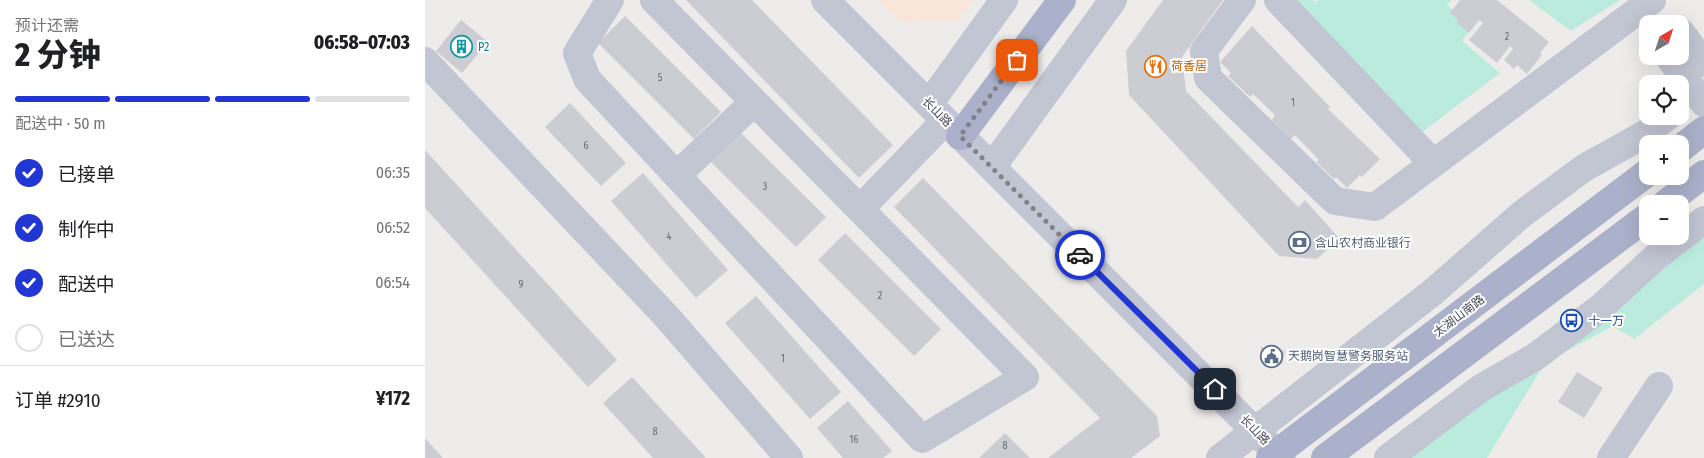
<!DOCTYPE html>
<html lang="zh">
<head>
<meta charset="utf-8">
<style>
	body { margin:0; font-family:"Fira Sans Condensed","Noto Sans SC",sans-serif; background:#f6f6f6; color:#202124; height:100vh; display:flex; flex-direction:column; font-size:19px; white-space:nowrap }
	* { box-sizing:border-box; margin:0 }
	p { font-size:16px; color:#757577 }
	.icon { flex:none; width:28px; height:28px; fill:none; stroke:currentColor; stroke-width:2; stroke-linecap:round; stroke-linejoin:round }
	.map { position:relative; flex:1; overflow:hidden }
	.drawer { display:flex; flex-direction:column; background:#fff; width:425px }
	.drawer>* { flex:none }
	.needle { width:32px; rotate:39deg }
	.controls { position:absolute; left:1214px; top:15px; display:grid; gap:10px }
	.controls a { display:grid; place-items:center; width:50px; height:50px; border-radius:10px; background:#fff; box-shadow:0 5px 20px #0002; font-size:25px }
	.pin { position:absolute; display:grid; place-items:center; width:42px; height:42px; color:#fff; margin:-21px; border-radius:10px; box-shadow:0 2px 8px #0006 }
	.courier { position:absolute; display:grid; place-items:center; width:50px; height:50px; margin:-25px; border:4px solid #2037d3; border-radius:50%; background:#fff; color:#222; box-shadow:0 1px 6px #0007 }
	.head em { font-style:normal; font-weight:800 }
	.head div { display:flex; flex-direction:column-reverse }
	.head { display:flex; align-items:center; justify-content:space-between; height:85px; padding:0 15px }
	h1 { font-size:32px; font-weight:800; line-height:38px }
	.bar { display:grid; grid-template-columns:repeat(4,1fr); gap:8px 5px; align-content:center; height:60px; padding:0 15px }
	.bar i { height:6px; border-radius:4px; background:#e0e0e0 }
	.bar .current { background:#2037d3 }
	.bar p { grid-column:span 4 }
	.line { display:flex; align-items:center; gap:12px; padding:0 15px; border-top:1px solid #e0e0e0 }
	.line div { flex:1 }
	ol { padding:0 15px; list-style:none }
	li { display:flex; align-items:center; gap:15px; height:55px }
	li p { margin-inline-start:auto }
	li .icon { padding:5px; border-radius:50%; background:#2037d3; color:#fff; stroke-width:4 }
	li:last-child { color:#757577 }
	li i { width:28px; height:28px; border:2px solid #e0e0e0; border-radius:50% }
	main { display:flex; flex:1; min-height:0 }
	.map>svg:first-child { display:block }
	.medical { fill:#f9e6da }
	.green { fill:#baebdc }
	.building { fill:#ccccd3 }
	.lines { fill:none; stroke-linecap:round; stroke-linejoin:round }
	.minor { stroke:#c2c5d2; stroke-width:28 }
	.major { stroke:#abb1ca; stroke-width:28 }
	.done { stroke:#80828b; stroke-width:5; stroke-dasharray:0 9 }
	.route { stroke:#2037d3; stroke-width:6 }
	.labels { text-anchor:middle; stroke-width:4; stroke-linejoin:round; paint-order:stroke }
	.number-label { font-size:10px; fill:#676a76 }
	.culture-label { font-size:12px; fill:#0d838f; stroke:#fff; text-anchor:start }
	.food-label { font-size:12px; fill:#c56008; stroke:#fff; text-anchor:start }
	.street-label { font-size:12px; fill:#454957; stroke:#fff }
	.service-label { font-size:12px; fill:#4e5e75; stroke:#fff; text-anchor:start }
	.transit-label { font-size:12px; fill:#164399; stroke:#fff; text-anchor:start }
</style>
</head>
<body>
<main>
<section class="drawer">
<div class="head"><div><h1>2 分钟</h1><p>预计还需</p></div><em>06:58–07:03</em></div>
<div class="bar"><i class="current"></i><i class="current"></i><i class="current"></i><i></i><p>配送中 · 50 m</p></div>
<ol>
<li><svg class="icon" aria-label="check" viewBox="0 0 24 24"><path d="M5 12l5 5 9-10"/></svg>已接单<p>06:35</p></li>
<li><svg class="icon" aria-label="check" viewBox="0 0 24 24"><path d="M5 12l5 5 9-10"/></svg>制作中<p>06:52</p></li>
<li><svg class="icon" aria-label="check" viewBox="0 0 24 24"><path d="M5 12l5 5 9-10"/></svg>配送中<p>06:54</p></li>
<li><i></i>已送达</li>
</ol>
<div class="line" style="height:65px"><div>订单 #2910</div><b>¥172</b></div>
</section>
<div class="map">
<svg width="1279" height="458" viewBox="0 0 1279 458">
	<rect width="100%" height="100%" fill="#eeeceb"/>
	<polygon class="medical" points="453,0 548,0 533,20 476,23"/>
	<g class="green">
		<polygon points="856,0 887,0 891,2 893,0 1026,0 1022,5 1047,27 1037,41 1075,73 992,136"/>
		<polygon points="1104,0 1195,0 1146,31"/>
		<polygon points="1279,235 1279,284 1209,339 1188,326 1120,363 1062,458 985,458"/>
	</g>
	<g class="building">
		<polygon points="261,0 327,0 468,145 434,178"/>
		<polygon points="738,0 798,0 757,57 761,91 873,207 880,200 914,238 892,259 854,256 704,95 701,51"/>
		<polygon points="1035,0 1072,0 1124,42 1115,53 1117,55 1102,74 1092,65 1089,69 1079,60 1088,49 1085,46 1072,63 1044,40 1058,23 1054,20 1044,33 1032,23 1034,21 1025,13"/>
		<polygon points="200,16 296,112 269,139 173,43"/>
		<polygon points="36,20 63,42 37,73 11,51"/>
		<polygon points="827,26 905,107 903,109 955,159 937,177 935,175 922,188 911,177 909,179 891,162 894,160 870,135 866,139 847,120 850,115 828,94 825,97 803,76 806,73 795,62"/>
		<polygon points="145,103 201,163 176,186 120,127"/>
		<polygon points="309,126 401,217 371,247 280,156"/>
		<polygon points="0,150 192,360 163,387 0,208"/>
		<polygon points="218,173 303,270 271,298 186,201"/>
		<polygon points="498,178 732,416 735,436 706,458 623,458 675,418 469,207"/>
		<polygon points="420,233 516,329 489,356 393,260"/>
		<polygon points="331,296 416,392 385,419 300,323"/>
		<polygon points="836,347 860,351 857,364 835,360"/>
		<polygon points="1152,372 1178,388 1159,418 1133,402"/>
		<polygon points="207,377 281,458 228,458 178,403"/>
		<polygon points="423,401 467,451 458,458 418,458 392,428"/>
		<polygon points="580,433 605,458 554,458"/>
		<polygon points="0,438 18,458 0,458"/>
	</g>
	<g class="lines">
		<g class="minor">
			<polyline points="185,0 152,53 162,79 497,439 600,377 229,0"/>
			<polyline points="400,0 857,458"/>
			<polyline points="817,0 779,51 783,78 910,201 950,207 1227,0"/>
			<polyline points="853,0 1008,163"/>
			<polyline points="1255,31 1279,63"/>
			<polyline points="1243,56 1279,103"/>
			<polyline points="0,61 242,317 364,458"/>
			<polyline points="504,104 579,0"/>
			<polyline points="567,167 688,0"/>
			<polyline points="252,175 329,102"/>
			<polyline points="435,209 520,121"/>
			<polyline points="795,458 1008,292 1097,214 1159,168 1220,134 1243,116"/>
			<polyline points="963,458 1056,388 1110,357 1175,308 1233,255 1279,220"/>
			<polyline points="1186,458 1234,386"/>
		</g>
		<g class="major">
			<polyline points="535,136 637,0"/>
			<polyline points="1255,149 1279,130"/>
			<polyline points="1240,204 1279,174"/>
			<polyline points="845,458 1222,173"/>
			<polyline points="900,458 1222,217"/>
		</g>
	</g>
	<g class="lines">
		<polyline class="done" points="592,60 535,136 655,255"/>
		<polyline class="route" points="655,255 790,389"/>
	</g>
	<defs>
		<symbol id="building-ring" viewBox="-11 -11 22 22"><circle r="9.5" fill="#fff" stroke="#0f9aa8" stroke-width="1.5"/><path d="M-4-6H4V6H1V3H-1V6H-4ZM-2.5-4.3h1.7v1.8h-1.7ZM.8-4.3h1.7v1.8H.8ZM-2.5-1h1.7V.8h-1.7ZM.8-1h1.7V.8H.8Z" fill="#0f9aa8"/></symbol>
		<symbol id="restaurant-ring" viewBox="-11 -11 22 22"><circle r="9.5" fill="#fff" stroke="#e8710a" stroke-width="1.5"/><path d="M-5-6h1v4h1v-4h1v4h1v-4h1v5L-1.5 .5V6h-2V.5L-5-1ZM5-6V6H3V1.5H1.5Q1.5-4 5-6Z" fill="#e8710a"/></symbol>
		<symbol id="bank-ring" viewBox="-11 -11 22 22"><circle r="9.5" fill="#fff" stroke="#5c6f8a" stroke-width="1.5"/><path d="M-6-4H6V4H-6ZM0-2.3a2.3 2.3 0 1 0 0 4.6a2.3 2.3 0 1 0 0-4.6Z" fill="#5c6f8a"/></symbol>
		<symbol id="bus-ring" viewBox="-11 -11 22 22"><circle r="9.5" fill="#fff" stroke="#1a4fb4" stroke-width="1.5"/><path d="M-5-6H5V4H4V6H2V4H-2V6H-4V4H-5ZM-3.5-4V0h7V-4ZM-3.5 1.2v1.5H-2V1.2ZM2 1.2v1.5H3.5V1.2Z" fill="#1a4fb4"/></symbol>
		<symbol id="civic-ring" viewBox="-11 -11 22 22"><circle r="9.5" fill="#fff" stroke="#5c6f8a" stroke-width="1.5"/><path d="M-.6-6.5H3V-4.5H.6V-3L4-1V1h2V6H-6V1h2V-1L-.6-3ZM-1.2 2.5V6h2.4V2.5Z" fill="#5c6f8a"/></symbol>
	</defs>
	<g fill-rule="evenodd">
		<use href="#building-ring" x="24" y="34" width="25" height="25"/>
		<use href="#restaurant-ring" x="718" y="54" width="25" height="25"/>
		<use href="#bank-ring" x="862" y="230" width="25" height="25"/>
		<use href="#bus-ring" x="1134" y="308" width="25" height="25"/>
		<use href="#civic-ring" x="834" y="344" width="25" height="25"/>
	</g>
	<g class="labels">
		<g class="number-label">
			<text x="1082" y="40">2</text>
			<text x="235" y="81">5</text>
			<text x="868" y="106">1</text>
			<text x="161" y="149">6</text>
			<text x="340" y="190">3</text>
			<text x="244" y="240">4</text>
			<text x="96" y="288">9</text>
			<text x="455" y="299">2</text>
			<text x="358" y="362">1</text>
			<text x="230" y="435">8</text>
			<text x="429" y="443">16</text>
			<text x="580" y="449">8</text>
		</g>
		<g class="culture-label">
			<text x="53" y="51">P2</text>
		</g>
		<g class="food-label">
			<text x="746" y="70">荷香居</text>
		</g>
		<g class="street-label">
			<text transform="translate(512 112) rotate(45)" y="4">长山路</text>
			<text transform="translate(1034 316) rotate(-37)" y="4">太湖山南路</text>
			<text transform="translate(830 430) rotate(46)" y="4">长山路</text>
		</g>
		<g class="service-label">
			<text x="890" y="247">含山农村商业银行</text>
			<text x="863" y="360">天鹅岗智慧警务服务站</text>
		</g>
		<g class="transit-label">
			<text x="1163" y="325">十一万</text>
		</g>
	</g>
</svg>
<div class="controls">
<a><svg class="needle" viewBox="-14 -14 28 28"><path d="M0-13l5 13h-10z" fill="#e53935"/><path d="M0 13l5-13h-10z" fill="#757577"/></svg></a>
<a><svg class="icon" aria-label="locate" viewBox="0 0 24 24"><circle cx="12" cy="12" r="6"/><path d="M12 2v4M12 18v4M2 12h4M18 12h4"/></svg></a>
<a>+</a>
<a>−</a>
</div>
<div class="pin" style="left:592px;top:60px;background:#ea580c"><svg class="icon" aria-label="bag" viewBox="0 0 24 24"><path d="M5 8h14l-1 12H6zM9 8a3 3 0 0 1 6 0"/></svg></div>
<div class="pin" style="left:790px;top:389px;background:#1f2937"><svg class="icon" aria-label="home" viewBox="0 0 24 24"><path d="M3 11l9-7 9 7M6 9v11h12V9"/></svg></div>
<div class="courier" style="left:655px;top:255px"><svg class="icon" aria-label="car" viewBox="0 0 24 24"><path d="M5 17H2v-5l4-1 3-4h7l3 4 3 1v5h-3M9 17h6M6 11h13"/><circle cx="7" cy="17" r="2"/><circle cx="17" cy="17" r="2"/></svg></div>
</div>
</main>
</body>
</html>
